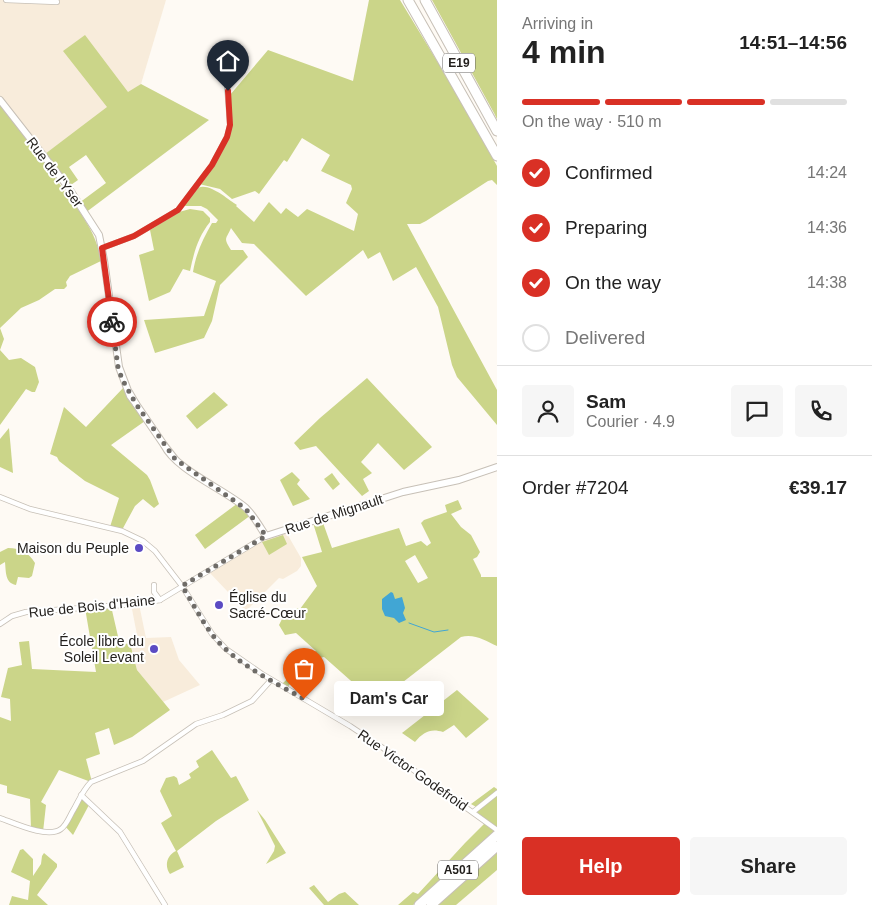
<!DOCTYPE html>
<html lang="en">
<head>
<meta charset="utf-8">
<style>
	body { margin:0; font-family:Arial,sans-serif; background:#f6f6f6; color:#222; height:100vh; display:flex; flex-direction:column; font-size:19px; white-space:nowrap }
	* { box-sizing:border-box; margin:0 }
	p { font-size:16px; color:#767676 }
	.icon { flex:none; width:28px; height:28px; fill:none; stroke:currentColor; stroke-width:2; stroke-linecap:round; stroke-linejoin:round }
	.map { position:relative; flex:1; overflow:hidden }
	.drawer { display:flex; flex-direction:column; background:#fff; width:375px }
	.drawer>* { flex:none }
	.pin { position:absolute; display:grid; place-items:center; width:42px; height:42px; color:#fff; margin:-51px -21px; border-radius:50% 50% 50% 0; rotate:-45deg; box-shadow:0 0 5px #0007 }
	.pin .icon { rotate:45deg }
	.courier { position:absolute; display:grid; place-items:center; width:50px; height:50px; margin:-25px; border:4px solid #d93025; border-radius:50%; background:#fff; color:#222; box-shadow:0 1px 6px #0007 }
	.bubble { position:absolute; height:35px; border-radius:5px; background:#fff; box-shadow:0 5px 20px #0002; font-size:16px; font-weight:800; line-height:35px; text-align:center }
	.summary em { font-style:normal; font-weight:800 }
	.summary div { display:flex; flex-direction:column-reverse }
	.summary { display:flex; align-items:center; justify-content:space-between; height:85px; padding:0 25px }
	h1 { font-size:32px; font-weight:800; line-height:38px }
	.bar { display:grid; grid-template-columns:repeat(4,1fr); gap:8px 5px; align-content:center; height:60px; padding:0 25px }
	.bar i { height:6px; border-radius:4px; background:#e0e0e0 }
	.bar .selected { background:#d93025 }
	.bar p { grid-column:span 4 }
	.line { display:flex; align-items:center; gap:12px; padding:0 25px; border-top:1px solid #e0e0e0 }
	.line div { flex:1 }
	.round { display:grid; place-items:center; flex:none; width:52px; height:52px; border-radius:5px; background:#f6f6f6 }
	ol { padding:0 25px; list-style:none }
	li { display:flex; align-items:center; gap:15px; height:55px }
	li p { margin-inline-start:auto }
	li .icon { padding:5px; border-radius:50%; background:#d93025; color:#fff; stroke-width:4 }
	li:last-child { color:#767676 }
	li i { width:28px; height:28px; border:2px solid #e0e0e0; border-radius:50% }
	.cta { display:flex; gap:10px; margin-top:auto; padding:10px 25px }
	.cta a { flex:1; height:58px; border-radius:5px; background:#d93025; color:#fff; font-size:20px; font-weight:800; line-height:58px; text-align:center }
	.cta a+a { background:#f6f6f6; color:#222 }
	main { display:flex; flex:1; min-height:0 }
	.map>svg:first-child { display:block }
	.built { fill:#f8ecdb }
	.green { fill:#cbd589; fill-rule:evenodd }
	.water { fill:#41a6d4 }
	.lines { fill:none; stroke-linecap:round; stroke-linejoin:round }
	.stream { stroke:#41a6d4; stroke-width:1 }
	.street-casing { stroke:#c7c0b7; stroke-width:6 }
	.secondary-casing { stroke:#c7c0b7; stroke-width:8 }
	.highway-casing { stroke:#c7c0b7; stroke-width:11 }
	.street { stroke:#fff; stroke-width:4.5 }
	.secondary { stroke:#fff; stroke-width:6 }
	.highway { stroke:#fff; stroke-width:9 }
	.done { stroke:#6f6c68; stroke-width:5; stroke-dasharray:0 9 }
	.route { stroke:#d93025; stroke-width:6 }
	.poi-dot { fill:#5b4bc3; stroke:#fff; stroke-width:2 }
	.labels { text-anchor:middle; stroke-width:4; stroke-linejoin:round; paint-order:stroke }
	.shield { fill:#fff; stroke:#646260; stroke-width:1 }
	.shield-label { font-size:12px; font-weight:bold; fill:#221f1c }
	.street-label { font-size:14px; fill:#221f1c; stroke:#fff }
	.poi-label { font-size:14px; fill:#221f1c; stroke:#fff; text-anchor:end }
</style>
</head>
<body>
<main>
<div class="map">
<svg width="497" height="905" viewBox="0 0 497 905">
	<rect width="100%" height="100%" fill="#fefaf4"/>
	<g class="built">
		<polygon points="0,0 166,0 141,84 45,154 0,96"/>
		<polygon points="286,532 301,558 301,566 297,571 283,579 279,578 246,611 209,572 259,542"/>
		<polygon points="131,604 139,604 146,638 171,637 179,660 200,685 163,702 137,670 130,642 138,640"/>
	</g>
	<g class="green">
		<path d="M369,0H400L451,84L497,166V185L492,180L488,181L426,221L420,224H407L497,390V425L457,377L452,365L438,307L416,267L393,281L380,252L368,259L363,250L306,296L254,244L242,243L231,228C226,240 223,237 231,250H243L248,257L220,285L212,321L204,338L155,353L144,320L204,316L216,281L193,272C196,253 203,239 212,223H216L218,220L207,209L201,206H183C186,201 190,194 195,190C206,179 228,200 237,205L236,206L254,222L269,202L281,214L286,208L298,217L307,209L354,231L358,214L346,203L352,189L351,185L321,171L330,155L302,138L287,162L284,160L259,194L255,191L232,199L220,189L199,184L228,137L230,95L268,50L353,81Z"/>
		<polygon points="432,0 497,0 497,119 494,113"/>
		<polygon points="85,35 128,92 141,84 209,120 85,213 79,203 106,183 86,155 69,167 78,180 68,187 45,154 107,107 63,51"/>
		<path d="M0,105C22,133 43,161 64,190C80,212 97,233 101,261L70,276L66,282L67,286L64,289H55L39,300L21,308L0,328L4,339L0,350L9,360L21,358L35,367L39,382L35,392H32L26,389L0,425Z"/>
		<path d="M190,209L203,211L210,218V222C198,237 194,252 190,271L183,269L170,292L149,301L139,255L154,250L150,230L179,212Z"/>
		<polygon points="367,378 432,447 404,470 378,443 361,462 372,473 363,479 369,491 362,496 316,446 300,450 294,443 320,418"/>
		<polygon points="124,387 145,421 111,445 147,475 150,480 159,504 154,508 143,499 135,506 122,530 110,527 119,498 85,481 59,461 57,457 50,454 64,407 86,427"/>
		<polygon points="214,392 228,405 197,429 186,416"/>
		<polygon points="9,428 13,473 0,467 0,439"/>
		<polygon points="292,472 300,480 297,484 310,499 293,506 280,480"/>
		<polygon points="332,473 340,484 333,490 324,479"/>
		<path d="M458,500L462,509L451,514L461,527L471,535L480,552L477,557L473,559L481,575V577H497V646C486,641 474,633 461,637L376,703L324,657L319,658L289,685L288,689L281,685L316,651L296,633L285,635L279,625L284,615L298,608L300,609L317,586L302,557L322,552L313,523L322,520L332,548L399,528L406,546L421,541L427,546L431,543L421,523L424,520L447,512L445,505ZM415,555L428,578L418,583L405,561Z"/>
		<polygon points="238,503 251,515 205,549 195,535"/>
		<polygon points="283,535 287,544 269,555 262,542"/>
		<path d="M8,548C21,548 29,553 35,563L32,576L29,578L18,577L16,585C5,583 6,572 5,562L0,565V552Z"/>
		<polygon points="111,606 120,645 130,643 137,670 170,710 132,737 114,745 109,728 95,733 100,754 86,759 92,782 91,782 59,770 41,802 46,805 43,832 31,829 30,799 7,793 7,786 0,784 0,717 11,721 10,699 1,697 8,668 22,665 19,642 29,641 32,669 96,672 85,608"/>
		<path d="M457,690L489,719L466,738L454,725L443,732C431,728 423,732 415,742L402,733Z"/>
		<path d="M212,750L231,778L236,776L249,800L216,821L177,851L184,867L170,874C164,866 167,855 176,851L161,823L172,816L160,791L166,778L174,776L177,778L179,785L191,778L189,774L199,767L196,761Z"/>
		<polygon points="494,787 497,789 497,829 413,905 398,905 413,892 418,894 465,843 486,822 477,814 478,808 471,804"/>
		<polygon points="81,795 90,803 73,835 64,825"/>
		<polygon points="257,810 265,820 286,853 266,864 274,851 275,846"/>
		<polygon points="23,849 33,859 33,876 41,864 42,856 44,853 57,864 57,867 37,895 48,905 9,905 12,896 28,900 30,881 11,872 20,850"/>
		<polygon points="497,851 497,870 456,905 438,905"/>
		<polygon points="314,885 328,902 339,894 345,892 359,905 324,905 309,888"/>
	</g>
	<polygon class="water" points="391,592 393,593 395,599 402,597 405,608 403,613 406,620 399,623 394,618 385,616 382,609 382,599"/>
	<g class="lines">
		<polyline class="stream" points="409,623 434,632 448,630"/>
		<defs>
			<g id="street">
				<polyline points="6,0 57,2"/>
				<polyline points="102,248 134,236 178,210 212,165 227,137 230,125 226,72 230,65"/>
				<polyline points="0,497 30,509 122,531 143,541 155,551 182,586 212,634 226,649 262,674 350,726 383,748 497,830"/>
				<polyline points="154,585 154,592 160,600"/>
				<polyline points="0,624 12,616 26,612 138,604 160,600 266,536"/>
				<polyline points="81,795 120,832 165,905"/>
				<polyline points="473,812 497,793"/>
				<path d="M0,818C14,823 48,839 61,829C67,825 70,815 74,809C79,800 83,790 91,782L143,761L196,724L223,715L252,701L271,680"/>
			</g>
			<g id="secondary">
				<polyline points="0,100 68,187 99,235 104,260 119,367 130,396 136,404 129,392"/>
				<polyline points="136,404 164,445"/>
				<path d="M175,459L164,445C176,470 224,489 246,508C254,516 260,527 266,536L403,492L459,480L497,467"/>
			</g>
			<g id="highway">
				<polyline points="408,0 497,156"/>
				<polyline points="425,0 497,131"/>
				<polyline points="419,905 497,835"/>
				<polyline points="431,905 497,846"/>
			</g>
		</defs>
		<use href="#street" class="street-casing"/>
		<use href="#secondary" class="secondary-casing"/>
		<use href="#highway" class="highway-casing"/>
		<use href="#street" class="street"/>
		<use href="#secondary" class="secondary"/>
		<use href="#highway" class="highway"/>
	</g>
	<g class="lines">
		<path class="done" d="M112,322L118,367L122,379L136,404L175,459L246,509L266,536L182,586C193,603 202,622 215,638C238,665 274,682 304,699"/>
		<polyline class="route" points="112,322 102,248 134,236 178,210 212,165 227,137 230,125 228,91"/>
	</g>
	<g class="poi-dot">
		<circle cx="139" cy="548" r="5"/>
		<circle cx="219" cy="605" r="5"/>
		<circle cx="154" cy="649" r="5"/>
	</g>
	<g class="labels">
		<g class="shield">
			<rect x="443" y="53.5" width="32" height="19" rx="4"/>
			<rect x="438" y="860.5" width="40" height="19" rx="4"/>
		</g>
		<g class="shield-label">
			<text x="459" y="67">E19</text>
			<text x="458" y="874">A501</text>
		</g>
		<g class="street-label">
			<text transform="translate(55 172) rotate(53)" y="5">Rue de l'Yser</text>
			<text transform="translate(334 514) rotate(-18)" y="5">Rue de Mignault</text>
			<text transform="translate(92 606) rotate(-6)" y="5">Rue de Bois d'Haine</text>
			<text transform="translate(413 770) rotate(35)" y="5">Rue Victor Godefroid</text>
		</g>
		<g class="poi-label">
			<text x="129" y="553">Maison du Peuple</text>
			<text x="229" y="602" text-anchor="start">Église du<tspan x="229" dy="16">Sacré-Cœur</tspan></text>
			<text x="144" y="646">École libre du<tspan x="144" dy="16">Soleil Levant</tspan></text>
		</g>
	</g>
</svg>
<div class="pin" style="left:304px;top:699px;background:#ea580c"><svg class="icon" aria-label="bag" viewBox="0 0 24 24"><path d="M5 8h14l-1 12H6zM9 8a3 3 0 0 1 6 0"/></svg></div>
<div class="pin" style="left:228px;top:91px;background:#1f2937"><svg class="icon" aria-label="home" viewBox="0 0 24 24"><path d="M3 11l9-7 9 7M6 9v11h12V9"/></svg></div>
<div class="courier" style="left:112px;top:322px"><svg class="icon" aria-label="bike" viewBox="0 0 24 24"><circle cx="6" cy="16" r="4"/><circle cx="18" cy="16" r="4"/><path d="M6 16l4-8h5l3 8M10 8l3 8H6M13 5h3"/></svg></div>
<div class="bubble" style="left:334px;top:681px;width:110px">Dam's Car</div>
</div>
<section class="drawer">
<div class="summary"><div><h1>4 min</h1><p>Arriving in</p></div><em>14:51–14:56</em></div>
<div class="bar"><i class="selected"></i><i class="selected"></i><i class="selected"></i><i></i><p>On the way · 510 m</p></div>
<ol>
<li><svg class="icon" aria-label="check" viewBox="0 0 24 24"><path d="M5 12l5 5 9-10"/></svg>Confirmed<p>14:24</p></li>
<li><svg class="icon" aria-label="check" viewBox="0 0 24 24"><path d="M5 12l5 5 9-10"/></svg>Preparing<p>14:36</p></li>
<li><svg class="icon" aria-label="check" viewBox="0 0 24 24"><path d="M5 12l5 5 9-10"/></svg>On the way<p>14:38</p></li>
<li><i></i>Delivered</li>
</ol>
<div class="line" style="height:90px"><a class="round"><svg class="icon" aria-label="person" viewBox="0 0 24 24"><circle cx="12" cy="8" r="4"/><path d="M4 21q1-7 8-7t8 7"/></svg></a><div><b>Sam</b><p>Courier · 4.9</p></div><a class="round"><svg class="icon" aria-label="chat" viewBox="0 0 24 24"><path d="M4 5h16v11H9l-5 4z"/></svg></a><a class="round"><svg class="icon" aria-label="phone" viewBox="0 0 24 24"><path d="M5 4h4l2 5-3 2q2 4 5 5l2-3 5 2v4C11 20 4 13 5 4z"/></svg></a></div>
<div class="line" style="height:65px"><div>Order #7204</div><b>€39.17</b></div>
<div class="cta"><a>Help</a><a>Share</a></div>
</section>
</main>
</body>
</html>
